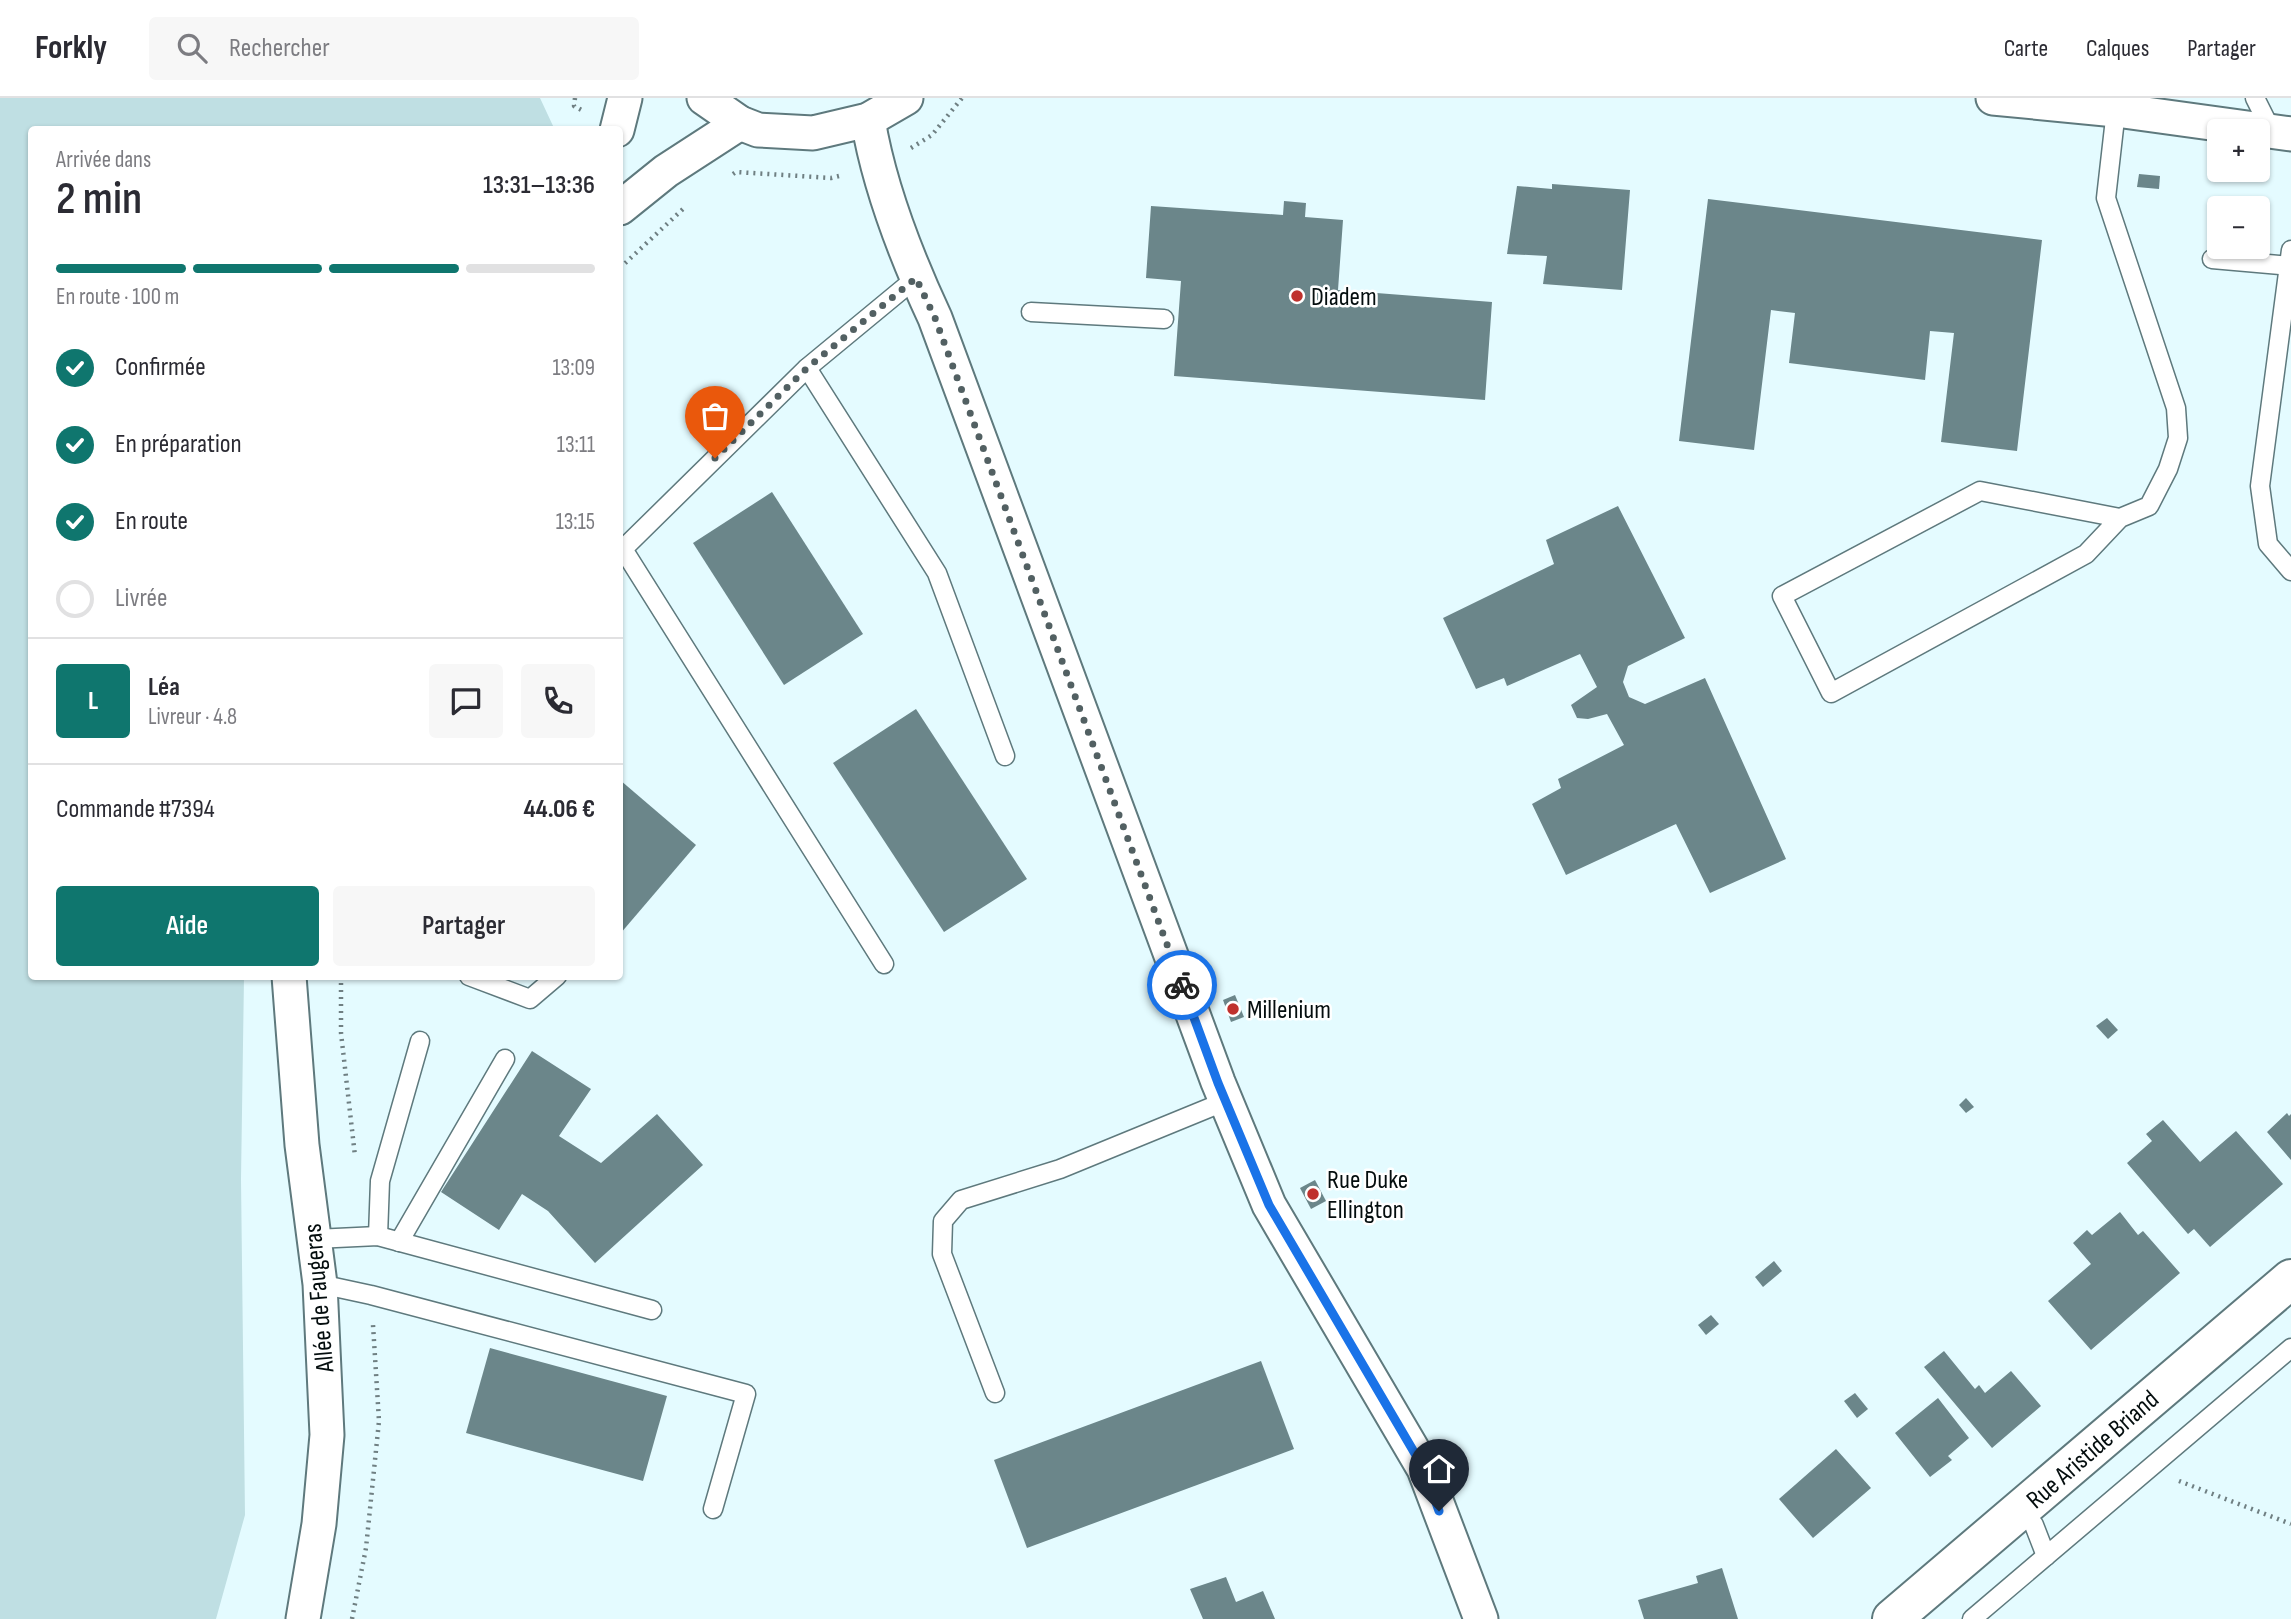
<!DOCTYPE html>
<html lang="fr">
<head>
<meta charset="utf-8">
<style>
	body { margin:0; font-family:"Sofia Sans Condensed",sans-serif; background:#f7f7f7; color:#2b2b33; height:100vh; display:flex; flex-direction:column; font-size:26px; white-space:nowrap }
	* { box-sizing:border-box; margin:0 }
	p { font-size:23px; color:#7c7c81 }
	.icon { flex:none; width:38px; height:38px; fill:none; stroke:currentColor; stroke-width:2; stroke-linecap:round; stroke-linejoin:round }
	.map { position:relative; flex:1; overflow:hidden }
	.sheet { position:absolute; left:28px; top:28px; width:595px; height:854px; display:flex; flex-direction:column; background:#fff; border-radius:7px; box-shadow:0 2px 5px #0004 }
	.sheet>* { flex:none }
	.fabs { position:absolute; left:2207px; top:21px; display:grid; gap:14px }
	.fabs a { display:grid; place-items:center; width:63px; height:63px; border-radius:7px; background:#fff; box-shadow:0 2px 5px #0004; font-size:35px }
	.pin { position:absolute; display:grid; place-items:center; width:60px; height:60px; color:#fff; margin:-72px -30px; border-radius:50% 50% 50% 0; rotate:-45deg; box-shadow:0 0 7px #0007 }
	.pin .icon { rotate:45deg }
	.courier { position:absolute; display:grid; place-items:center; width:70px; height:70px; margin:-35px; border:5px solid #1a73e8; border-radius:50%; background:#fff; color:#222; box-shadow:0 2px 9px #0007 }
	.head em { font-style:normal; font-weight:600 }
	.head div { display:flex; flex-direction:column-reverse }
	.head { display:flex; align-items:center; justify-content:space-between; height:119px; padding:0 28px }
	h1 { font-size:46px; font-weight:600; line-height:52px }
	.bar { display:grid; grid-template-columns:repeat(4,1fr); gap:10px 7px; align-content:center; height:84px; padding:0 28px }
	.bar i { height:9px; border-radius:5px; background:#e1e1e2 }
	.bar .current { background:#0f766e }
	.bar p { grid-column:span 4 }
	.line { display:flex; align-items:center; gap:18px; padding:0 28px; border-top:2px solid #e1e1e2 }
	.line div { flex:1 }
	.round { display:grid; place-items:center; flex:none; width:74px; height:74px; border-radius:7px; background:#f7f7f7 }
	ol { padding:0 28px; list-style:none }
	li { display:flex; align-items:center; gap:21px; height:77px }
	li p { margin-inline-start:auto }
	li .icon { padding:7px; border-radius:50%; background:#0f766e; color:#fff; stroke-width:4 }
	li:last-child { color:#7c7c81 }
	li i { width:38px; height:38px; border:4px solid #e1e1e2; border-radius:50% }
	.primary-button { display:flex; gap:14px; margin-top:auto; padding:14px 28px }
	.primary-button a { flex:1; height:80px; border-radius:7px; background:#0f766e; color:#fff; font-size:28px; font-weight:600; line-height:80px; text-align:center }
	.primary-button a+a { background:#f7f7f7; color:#2b2b33 }
	header { display:flex; align-items:center; gap:42px; box-sizing:border-box; height:98px; padding:0 35px; background:#fff; border-bottom:2px solid #e1e1e2 }
	header strong { font-size:33px }
	nav { display:flex; gap:38px; margin-inline-start:auto; font-size:24px }
	.search { width:490px; height:63px; background:#f7f7f7; display:flex; align-items:center; gap:18px; box-sizing:border-box; padding:0 24px; border-radius:7px; color:#7c7c81; font-size:26px }
	.map>svg:first-child { display:block }
	.green { fill:#bfdfe3 }
	.building { fill:#6b868a }
	.lines { fill:none; stroke-linecap:round; stroke-linejoin:round }
	.lane-casing { stroke:#5e797d; stroke-width:21 }
	.street-casing { stroke:#5e797d; stroke-width:37 }
	.secondary-casing { stroke:#5e797d; stroke-width:42 }
	.path { stroke:#6f7f82; stroke-width:4.5; stroke-dasharray:2 5; stroke-linecap:butt }
	.lane { stroke:#fff; stroke-width:18 }
	.street { stroke:#fff; stroke-width:33 }
	.secondary { stroke:#fff; stroke-width:38 }
	.done { stroke:#526062; stroke-width:7; stroke-dasharray:0 12.6 }
	.route { stroke:#1a73e8; stroke-width:9 }
	.poi-dot { fill:#bf312d; stroke:#fff; stroke-width:2.5 }
	.labels { text-anchor:middle; stroke-width:5; stroke-linejoin:round; paint-order:stroke }
	.poi-label { font-size:26px; fill:#040d0e; stroke:#fff; text-anchor:start }
	.street-label { font-size:26px; fill:#040d0e; stroke:#fff }
</style>
</head>
<body>
<header>
<strong>Forkly</strong>
<div class="search"><svg class="icon" aria-label="search" viewBox="0 0 24 24"><circle cx="10" cy="10" r="6"/><path d="M15 15l6 6"/></svg>Rechercher</div>
<nav><a>Carte</a><a>Calques</a><a>Partager</a></nav>
</header>
<div class="map">
<svg width="2291" height="1521" viewBox="0 0 2291 1521">
	<rect width="100%" height="100%" fill="#e4fbff"/>
	<polygon class="green" points="0,0 540,0 554,30 32,32 32,878 244,879 241,1081 245,1417 216,1521 0,1521"/>
	<g class="building">
		<polygon points="2139,76 2160,78 2159,91 2137,89"/>
		<polygon points="1552,86 1630,92 1622,192 1543,186 1547,158 1507,156 1517,88 1552,91"/>
		<polygon points="1708,101 2042,142 2017,353 1941,344 1954,235 1930,233 1925,282 1789,265 1795,215 1771,212 1754,352 1679,343"/>
		<polygon points="1284,103 1306,105 1305,119 1343,122 1338,192 1492,204 1485,302 1174,278 1181,183 1146,180 1151,108 1283,117"/>
		<polygon points="772,394 863,536 784,587 693,445"/>
		<polygon points="1618,408 1685,540 1628,568 1623,584 1629,599 1645,606 1705,580 1786,761 1710,795 1676,726 1566,777 1532,706 1561,690 1558,681 1624,647 1607,616 1588,621 1577,620 1571,607 1597,589 1580,556 1507,588 1504,580 1476,591 1443,520 1554,466 1546,442"/>
		<polygon points="916,611 1027,781 944,834 833,665"/>
		<polygon points="620,682 696,747 620,836"/>
		<polygon points="1235,897 1244,919 1231,924 1223,902"/>
		<polygon points="2107,920 2118,932 2108,941 2096,928"/>
		<polygon points="532,953 591,991 559,1038 601,1065 657,1016 703,1067 595,1165 548,1113 522,1096 499,1132 441,1094"/>
		<polygon points="1966,1000 1974,1009 1966,1015 1959,1007"/>
		<polygon points="2287,1015 2289,1018 2291,1016 2291,1062 2267,1034"/>
		<polygon points="2163,1022 2200,1064 2236,1033 2283,1086 2210,1149 2194,1131 2188,1136 2127,1065 2152,1043 2146,1036"/>
		<polygon points="1315,1082 1326,1103 1311,1111 1300,1090"/>
		<polygon points="2120,1114 2138,1137 2143,1133 2180,1175 2091,1252 2048,1203 2091,1166 2073,1145 2087,1132 2092,1137"/>
		<polygon points="1774,1163 1782,1173 1763,1189 1755,1179"/>
		<polygon points="1711,1217 1719,1226 1706,1237 1698,1227"/>
		<polygon points="490,1250 667,1298 643,1383 466,1335"/>
		<polygon points="1944,1253 1975,1291 1979,1287 1985,1295 2011,1273 2041,1308 1992,1350 1924,1269"/>
		<polygon points="1261,1263 1294,1351 1027,1450 994,1362"/>
		<polygon points="1855,1295 1868,1311 1857,1320 1844,1303"/>
		<polygon points="1938,1300 1969,1340 1948,1358 1952,1362 1930,1379 1895,1335"/>
		<polygon points="1836,1351 1871,1390 1813,1440 1779,1401"/>
		<polygon points="1722,1470 1738,1521 1644,1521 1638,1502 1698,1485 1696,1478"/>
		<polygon points="1226,1479 1236,1504 1263,1493 1275,1521 1203,1521 1190,1491"/>
	</g>
	<g class="lines">
		<defs>
			<g id="lane">
				<polyline points="2255,0 2272,34"/>
				<polyline points="2116,12 2106,100 2176,310 2178,340 2168,371 2149,408 2120,420 2086,456 1831,595 1782,498 1980,393 2120,420"/>
				<polyline points="2291,152 2260,388 2268,446 2291,473"/>
				<polyline points="2212,161 2291,168"/>
				<polyline points="1031,214 1164,221"/>
				<polyline points="807,270 937,475 1005,658"/>
				<polyline points="884,866 623,451 807,270 916,180"/>
				<polyline points="469,878 530,901 557,878"/>
				<polyline points="378,1138 380,1083 420,943"/>
				<polyline points="315,1141 378,1138 652,1212"/>
				<polyline points="399,1144 505,961"/>
				<polyline points="320,1186 371,1197 746,1296 713,1411"/>
				<polyline points="995,1295 942,1156 943,1123 961,1102 1060,1071 1226,1003"/>
				<polyline points="2022,1411 2034,1427 2046,1458"/>
				<polyline points="1972,1521 2291,1250"/>
			</g>
			<g id="street">
				<polyline points="704,0 740,25 758,32 813,35 868,22 906,0"/>
				<polyline points="1993,0 2116,12 2291,36"/>
				<path d="M868,22C879,88 907,160 935,220L1218,984L1269,1107L1424,1371L1481,1521"/>
				<polyline points="617,32 625,0"/>
				<polyline points="620,110 666,73 740,25"/>
				<polyline points="289,878 302,1047 320,1186 327,1337 319,1426 303,1521"/>
			</g>
			<polyline id="secondary" points="1892,1521 2291,1181"/>
		</defs>
		<use href="#lane" class="lane-casing"/>
		<use href="#street" class="street-casing"/>
		<use href="#secondary" class="secondary-casing"/>
		<g class="path">
			<polyline points="575,0 574,8 585,14"/>
			<polyline points="911,50 932,37 962,0"/>
			<polyline points="733,76 736,74 831,80 843,77"/>
			<polyline points="620,170 683,111"/>
			<polyline points="341,878 341,935 355,1058"/>
			<polyline points="2179,1383 2291,1426"/>
			<polyline points="352,1521 366,1450 379,1323 373,1227"/>
		</g>
		<use href="#lane" class="lane"/>
		<use href="#street" class="street"/>
		<use href="#secondary" class="secondary"/>
	</g>
	<g class="lines">
		<polyline class="done" points="715,360 807,270 916,180 935,220 1182,887"/>
		<polyline class="route" points="1182,887 1218,985 1269,1107 1424,1371 1439,1413"/>
	</g>
	<g class="poi-dot">
		<circle cx="1297" cy="198" r="7"/>
		<circle cx="1233" cy="911" r="7"/>
		<circle cx="1313" cy="1096" r="7"/>
	</g>
	<g class="labels">
		<g class="poi-label">
			<text x="1311" y="207">Diadem</text>
			<text x="1247" y="920">Millenium</text>
			<text x="1327" y="1090">Rue Duke<tspan x="1327" dy="30">Ellington</tspan></text>
		</g>
		<g class="street-label">
			<text transform="translate(318 1200) rotate(-95)" y="9">Allée de Faugeras</text>
			<text transform="translate(2092 1351) rotate(-41)" y="9">Rue Aristide Briand</text>
		</g>
	</g>
</svg>
<div class="fabs">
<a>+</a>
<a>−</a>
</div>
<div class="pin" style="left:715px;top:360px;background:#ea580c"><svg class="icon" aria-label="bag" viewBox="0 0 24 24"><path d="M5 8h14l-1 12H6zM9 8a3 3 0 0 1 6 0"/></svg></div>
<div class="pin" style="left:1439px;top:1413px;background:#1f2937"><svg class="icon" aria-label="home" viewBox="0 0 24 24"><path d="M3 11l9-7 9 7M6 9v11h12V9"/></svg></div>
<div class="courier" style="left:1182px;top:887px"><svg class="icon" aria-label="bike" viewBox="0 0 24 24"><circle cx="6" cy="16" r="4"/><circle cx="18" cy="16" r="4"/><path d="M6 16l4-8h5l3 8M10 8l3 8H6M13 5h3"/></svg></div>
<section class="sheet">
<div class="head"><div><h1>2 min</h1><p>Arrivée dans</p></div><em>13:31–13:36</em></div>
<div class="bar"><i class="current"></i><i class="current"></i><i class="current"></i><i></i><p>En route · 100 m</p></div>
<ol>
<li><svg class="icon" aria-label="check" viewBox="0 0 24 24"><path d="M5 12l5 5 9-10"/></svg>Confirmée<p>13:09</p></li>
<li><svg class="icon" aria-label="check" viewBox="0 0 24 24"><path d="M5 12l5 5 9-10"/></svg>En préparation<p>13:11</p></li>
<li><svg class="icon" aria-label="check" viewBox="0 0 24 24"><path d="M5 12l5 5 9-10"/></svg>En route<p>13:15</p></li>
<li><i></i>Livrée</li>
</ol>
<div class="line" style="height:126px"><b class="round" style="background:#0f766e;color:#fff">L</b><div><b>Léa</b><p>Livreur · 4.8</p></div><a class="round"><svg class="icon" aria-label="chat" viewBox="0 0 24 24"><path d="M4 5h16v11H9l-5 4z"/></svg></a><a class="round"><svg class="icon" aria-label="phone" viewBox="0 0 24 24"><path d="M5 4h4l2 5-3 2q2 4 5 5l2-3 5 2v4C11 20 4 13 5 4z"/></svg></a></div>
<div class="line" style="height:91px"><div>Commande #7394</div><b>44.06 €</b></div>
<div class="primary-button"><a>Aide</a><a>Partager</a></div>
</section>
</div>
</body>
</html>
